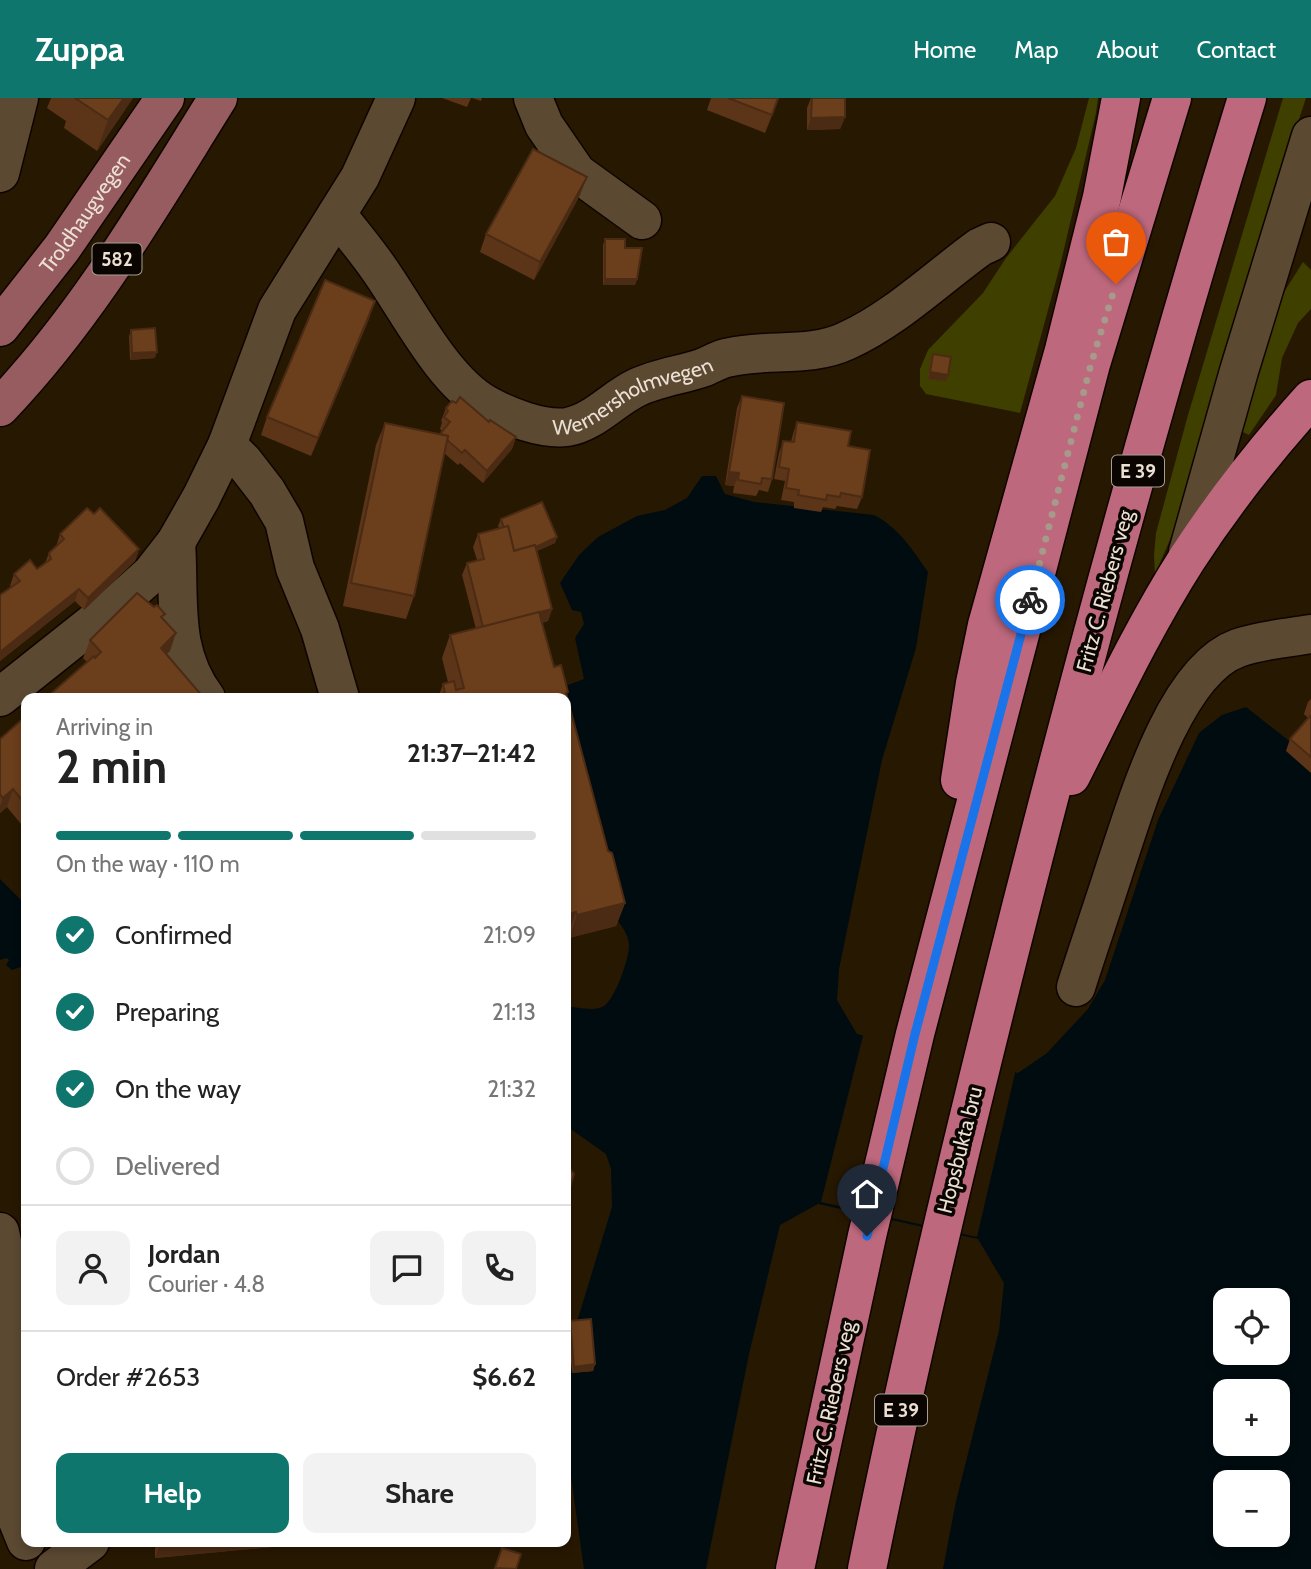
<!DOCTYPE html>
<html lang="en">
<head>
<meta charset="utf-8">
<style>
	body { margin:0; font-family:Cabin,sans-serif; background:#f2f2f2; color:#222; height:100vh; display:flex; flex-direction:column; font-size:26px; white-space:nowrap }
	* { box-sizing:border-box; margin:0 }
	p { font-size:23px; color:#767676 }
	.icon { flex:none; width:38px; height:38px; fill:none; stroke:currentColor; stroke-width:2; stroke-linecap:round; stroke-linejoin:round }
	.map { position:relative; flex:1; overflow:hidden }
	.details { position:absolute; left:21px; top:595px; width:550px; height:854px; display:flex; flex-direction:column; background:#fff; border-radius:14px; box-shadow:0 4px 10px #0003 }
	.details>* { flex:none }
	.buttons { position:absolute; left:1213px; top:1190px; display:grid; gap:14px }
	.buttons a { display:grid; place-items:center; width:77px; height:77px; border-radius:14px; background:#fff; box-shadow:0 4px 10px #0003; font-size:35px }
	.pin { position:absolute; display:grid; place-items:center; width:60px; height:60px; color:#fff; margin:-72px -30px; border-radius:50% 50% 50% 0; rotate:-45deg; box-shadow:0 0 7px #0007 }
	.pin .icon { rotate:45deg }
	.courier { position:absolute; display:grid; place-items:center; width:70px; height:70px; margin:-35px; border:5px solid #1a73e8; border-radius:50%; background:#fff; color:#222; box-shadow:0 2px 9px #0007 }
	.headline em { font-style:normal; font-weight:800 }
	.headline div { display:flex; flex-direction:column-reverse }
	.headline { display:flex; align-items:center; justify-content:space-between; height:119px; padding:0 35px }
	h1 { font-size:46px; font-weight:800; line-height:52px }
	.bar { display:grid; grid-template-columns:repeat(4,1fr); gap:10px 7px; align-content:center; height:84px; padding:0 35px }
	.bar i { height:9px; border-radius:5px; background:#e0e0e0 }
	.bar .current { background:#0f766e }
	.bar p { grid-column:span 4 }
	.line { display:flex; align-items:center; gap:18px; padding:0 35px; border-top:2px solid #e0e0e0 }
	.line div { flex:1 }
	.round { display:grid; place-items:center; flex:none; width:74px; height:74px; border-radius:14px; background:#f2f2f2 }
	ol { padding:0 35px; list-style:none }
	li { display:flex; align-items:center; gap:21px; height:77px }
	li p { margin-inline-start:auto }
	li .icon { padding:7px; border-radius:50%; background:#0f766e; color:#fff; stroke-width:4 }
	li:last-child { color:#767676 }
	li i { width:38px; height:38px; border:4px solid #e0e0e0; border-radius:50% }
	.cta { display:flex; gap:14px; margin-top:auto; padding:14px 35px }
	.cta a { flex:1; height:80px; border-radius:14px; background:#0f766e; color:#fff; font-size:28px; font-weight:800; line-height:80px; text-align:center }
	.cta a+a { background:#f2f2f2; color:#222 }
	header { display:flex; align-items:center; gap:42px; box-sizing:border-box; height:98px; padding:0 35px; background:#0f766e; color:#fff }
	header strong { font-size:33px }
	nav { display:flex; gap:38px; margin-inline-start:auto; font-size:24px }
	.map>svg:first-child { display:block }
	.green { fill:#3f3f00 }
	.water { fill:#000c10; fill-rule:evenodd }
	.pier { fill:#271802 }
	.lines { fill:none; stroke-linecap:round; stroke-linejoin:round }
	.minor-casing { stroke:#0f0400; stroke-width:41 }
	.major-casing { stroke:#0f0400; stroke-width:41 }
	.highway-casing { stroke:#0f0400; stroke-width:41 }
	.minor { stroke:#5b4932; stroke-width:38 }
	.major { stroke:#965c5f; stroke-width:38 }
	.highway { stroke:#bd687d; stroke-width:38 }
	.wall { fill:#5c3518 }
	.shaded-wall { fill:#4b2b14 }
	.building { fill:#6b3e1c; stroke:#4b2b14; stroke-width:2 }
	.done { stroke:#a69a8a; stroke-width:7; stroke-dasharray:0 12.6 }
	.route { stroke:#1a73e8; stroke-width:9 }
	.labels { text-anchor:middle; stroke-width:7; stroke-linejoin:round; paint-order:stroke }
	.shield { fill:#0b0501; stroke:#a89e94; stroke-width:2 }
	.shield-label { font-size:19px; font-weight:bold; fill:#ebe0d3 }
	.street-label { font-size:21px; fill:#ebe0d3; stroke:#0b0501 }
</style>
</head>
<body>
<header>
<strong>Zuppa</strong>
<nav><a>Home</a><a>Map</a><a>About</a><a>Contact</a></nav>
</header>
<div class="map">
<svg width="1311" height="1471" viewBox="0 0 1311 1471">
	<rect width="100%" height="100%" fill="#271802"/>
	<g class="green">
		<polygon points="1089,0 1098,0 1096,15 1060,168 1020,315 926,296 920,288 920,271 928,252 983,195 1006,160 1055,98 1076,50"/>
		<polygon points="1283,0 1306,0 1277,88 1176,428 1155,476 1154,457 1156,435 1188,317"/>
		<polygon points="1303,164 1311,172 1311,211 1298,225 1282,260 1276,297 1249,337 1241,333 1281,199"/>
	</g>
	<g class="water">
		<path d="M702,378H716L725,396L754,404L874,417C899,430 912,451 928,474L916,550L882,662L839,871L837,902L857,936L1018,975L1047,955L1088,911L1105,882L1158,722L1199,635L1222,617L1246,609L1311,660V1471H943L956,1403L999,1233L1004,1185L978,1141L818,1106L780,1127L749,1256L706,1471H584L565,1336V1263L612,1109L611,1071L606,1056L565,1027V908C576,909 595,914 604,908C615,901 629,861 629,848C629,838 623,830 618,823L565,600L560,590L584,581L575,540L584,526L581,514L572,512L560,485L579,457L598,439L637,418L665,412L687,400ZM1225,1202H1278V1255H1225ZM1225,1293H1278V1346H1225ZM1225,1384H1278V1437H1225Z"/>
		<polygon points="0,781 26,807 26,870 21,869 12,872 6,867 9,862 7,860 0,862"/>
	</g>
	<polygon class="pier" points="864,934 1016,971 977,1139 821,1104"/>
	<g class="lines">
		<defs>
			<g id="minor">
				<polyline points="533,0 544,27 577,75 642,122"/>
				<polyline points="0,75 19,0"/>
				<path id="s1" d="M337,116C351,135 366,152 379,171C408,212 443,283 487,307C509,319 542,332 567,329C593,325 613,301 636,290C656,280 681,277 702,270C710,267 718,262 726,260C765,250 810,260 846,243C895,221 937,180 980,149L991,144"/>
				<polyline points="227,347 243,363 267,394 284,423 295,470 320,531 340,600"/>
				<path d="M176,444C180,501 170,552 206,600"/>
				<polyline points="1188,454 1239,273 1311,38"/>
				<polyline points="0,599 122,502 151,476 176,444 201,400 227,347 277,212 360,79 396,0"/>
				<path d="M1076,889C1089,848 1103,808 1116,767C1136,708 1174,573 1238,550C1260,542 1288,540 1311,536"/>
				<polyline points="0,1134 12,1194 5,1368 11,1406 26,1443"/>
				<polyline points="54,1471 90,1444"/>
			</g>
			<g id="major">
				<path id="s2" d="M0,229L62,150L165,0"/>
				<path d="M0,309C88,217 151,107 218,0"/>
			</g>
			<g id="highway">
				<path d="M1071,678C1108,605 1143,530 1187,461C1224,404 1265,352 1311,301"/>
				<polyline points="960,682 975,585 987,527 1064,252 1102,99 1121,0"/>
				<polyline points="795,1471 867,1138 915,936 1091,266 1172,0"/>
				<path d="M867,1471C912,1249 965,1029 1021,809C1090,538 1164,268 1247,0"/>
			</g>
		</defs>
		<use href="#minor" class="minor-casing"/>
		<use href="#major" class="major-casing"/>
		<use href="#highway" class="highway-casing"/>
		<use href="#minor" class="minor"/>
		<use href="#major" class="major"/>
		<use href="#highway" class="highway"/>
	</g>
	<g class="wall">
		<polygon points="51,0 133,0 97,53 64,30 66,23 47,10"/>
		<polygon points="442,0 471,0 467,9"/>
		<polygon points="472,0 482,0 481,3"/>
		<polygon points="711,0 779,0 765,35 707,12"/>
		<polygon points="811,0 845,0 845,19 840,31 807,32 807,10"/>
		<polygon points="580,97 534,182 480,154 486,136"/>
		<polygon points="605,141 637,181 635,187 603,187 603,147"/>
		<polygon points="369,221 311,358 261,337 267,319"/>
		<polygon points="131,232 155,260 130,262 129,238"/>
		<polygon points="933,256 948,277 946,283 928,281 930,263"/>
		<polygon points="742,298 772,381 768,394 759,392 756,398 733,395 734,388 725,387 737,310"/>
		<polygon points="446,310 489,324 516,339 512,351 483,385 460,365 458,367 444,355 414,498 406,521 343,508 376,347 385,325 440,336 442,333 440,331 442,324 441,323"/>
		<polygon points="797,324 848,348 862,399 857,411 837,408 835,411 823,409 821,414 794,410 794,404 781,402 785,383 774,381 779,355 783,343 791,344 793,336"/>
		<polygon points="94,416 139,451 135,463 84,512 75,503 0,563 0,497 11,489 10,488 14,476 37,471 45,465 49,455 56,449 60,436"/>
		<polygon points="501,421 557,439 555,445 537,453 552,511 548,523 542,525 554,569 567,598 608,753 625,805 616,828 569,840 568,837 565,600 439,597 443,586 448,584 442,560 450,537 476,531 462,477 467,465 477,462 473,449 478,436 500,431 498,428"/>
		<polygon points="163,521 170,553 166,556 87,564 83,560 90,542"/>
		<polygon points="1311,601 1311,675 1286,653 1290,641 1308,620 1304,616 1308,604"/>
		<polygon points="26,618 26,732 7,709 0,715 0,641"/>
		<polygon points="570,1223 595,1266 593,1273 572,1275 568,1229"/>
		<polygon points="157,1444 325,1444 155,1460 155,1451"/>
	</g>
	<g class="shaded-wall">
		<polygon points="124,0 133,0 97,53 108,22"/>
		<polygon points="845,19 840,31 807,32 811,20"/>
		<polygon points="587,79 580,97 534,182 540,164"/>
		<polygon points="605,181 637,181 635,187 603,187"/>
		<polygon points="375,203 369,221 311,358 318,340"/>
		<polygon points="157,254 155,260 130,262 132,255"/>
		<polygon points="930,274 948,277 946,283 928,281"/>
		<polygon points="516,339 512,351 483,385 487,373"/>
		<polygon points="729,374 739,375 734,388 725,387"/>
		<polygon points="557,439 555,445 521,460 523,454"/>
		<polygon points="139,451 135,463 84,512 88,500"/>
		<polygon points="79,491 75,503 0,563 0,554"/>
		<polygon points="552,511 548,523 479,542 483,529"/>
		<polygon points="176,535 170,553 154,568 161,550"/>
		<polygon points="13,691 7,709 0,715 0,709 3,700"/>
		<polygon points="625,805 616,828 569,840 577,817"/>
		<polygon points="576,814 568,837 565,838 565,817"/>
		<polygon points="570,1089 567,1095 565,1096 565,1090"/>
		<polygon points="595,1266 593,1273 572,1275 574,1269"/>
		<polygon points="161,1444 325,1444 155,1460"/>
	</g>
	<g class="building">
		<polygon points="75,0 124,0 108,22"/>
		<polygon points="728,0 778,0 772,17"/>
		<polygon points="812,0 845,0 845,19 811,20"/>
		<polygon points="533,51 587,79 540,164 486,136"/>
		<polygon points="605,141 625,141 625,150 642,150 637,181 605,181"/>
		<polygon points="325,182 375,203 318,340 267,319"/>
		<polygon points="155,230 157,254 132,255 131,232"/>
		<polygon points="933,256 951,259 948,277 930,274"/>
		<polygon points="742,298 784,305 772,381 762,380 761,386 738,382 739,375 729,374"/>
		<polygon points="460,299 489,324 490,322 516,339 487,373 465,352 462,355 447,342 448,338 440,336 450,324 444,319 448,313 446,310 452,303 456,305"/>
		<polygon points="797,324 851,333 848,348 870,352 862,399 841,395 840,399 827,397 826,402 798,397 799,392 786,390 789,371 779,369 783,343 794,344"/>
		<polygon points="385,325 448,338 414,498 351,485"/>
		<polygon points="542,404 557,439 536,449 535,447 514,453 508,428 504,430 501,421"/>
		<polygon points="87,410 94,416 100,410 139,451 88,500 79,491 0,554 0,497 20,483 14,476 30,462 37,471 51,461 49,455 64,441 60,436"/>
		<polygon points="508,428 514,453 535,447 552,511 483,529 467,465 484,461 478,436"/>
		<polygon points="137,495 154,509 157,507 165,516 161,519 176,535 161,550 204,600 46,600 94,558 95,560 101,554 90,542"/>
		<polygon points="539,514 554,569 561,567 568,594 566,595 608,753 612,755 625,805 577,817 576,814 565,817 565,600 426,600 445,595 443,586 454,583 456,592 464,590 450,537"/>
		<polygon points="1311,617 1311,659 1290,641"/>
		<polygon points="26,618 26,707 13,691 3,700 0,696 0,641"/>
		<polygon points="565,1065 574,1076 570,1089 565,1090"/>
		<polygon points="591,1221 595,1266 574,1269 570,1223"/>
		<polygon points="502,1450 521,1456 516,1471 495,1470"/>
	</g>
	<g class="lines">
		<polyline class="done" points="1030,502 1091,266 1116,186"/>
		<polyline class="route" points="867,1138 915,936 1030,502"/>
	</g>
	<g class="labels">
		<g class="shield">
			<rect x="92.5" y="145.5" width="49" height="31" rx="5"/>
			<rect x="1112" y="357.5" width="52" height="31" rx="5"/>
			<rect x="875" y="1296.5" width="52" height="31" rx="5"/>
		</g>
		<g class="shield-label">
			<text x="117" y="168">582</text>
			<text x="1138" y="380">E 39</text>
			<text x="901" y="1319">E 39</text>
		</g>
		<g class="street-label">
			<text dy="7" stroke="none"><textPath href="#s2" startOffset="142">Troldhaugvegen</textPath></text>
			<text dy="7" stroke="none"><textPath href="#s1" startOffset="401">Wernersholmvegen</textPath></text>
			<text transform="translate(1105 493) rotate(-75)" y="7">Fritz C. Riebers veg</text>
			<text transform="translate(960 1052) rotate(-76)" y="7">Hopsbukta bru</text>
			<text transform="translate(831 1305) rotate(-78)" y="7">Fritz C. Riebers veg</text>
		</g>
	</g>
</svg>
<div class="buttons">
<a><svg class="icon" aria-label="locate" viewBox="0 0 24 24"><circle cx="12" cy="12" r="6"/><path d="M12 2v4M12 18v4M2 12h4M18 12h4"/></svg></a>
<a>+</a>
<a>−</a>
</div>
<div class="pin" style="left:1116px;top:186px;background:#ea580c"><svg class="icon" aria-label="bag" viewBox="0 0 24 24"><path d="M5 8h14l-1 12H6zM9 8a3 3 0 0 1 6 0"/></svg></div>
<div class="pin" style="left:867px;top:1138px;background:#1f2937"><svg class="icon" aria-label="home" viewBox="0 0 24 24"><path d="M3 11l9-7 9 7M6 9v11h12V9"/></svg></div>
<div class="courier" style="left:1030px;top:502px"><svg class="icon" aria-label="bike" viewBox="0 0 24 24"><circle cx="6" cy="16" r="4"/><circle cx="18" cy="16" r="4"/><path d="M6 16l4-8h5l3 8M10 8l3 8H6M13 5h3"/></svg></div>
<section class="details">
<div class="headline"><div><h1>2 min</h1><p>Arriving in</p></div><em>21:37–21:42</em></div>
<div class="bar"><i class="current"></i><i class="current"></i><i class="current"></i><i></i><p>On the way · 110 m</p></div>
<ol>
<li><svg class="icon" aria-label="check" viewBox="0 0 24 24"><path d="M5 12l5 5 9-10"/></svg>Confirmed<p>21:09</p></li>
<li><svg class="icon" aria-label="check" viewBox="0 0 24 24"><path d="M5 12l5 5 9-10"/></svg>Preparing<p>21:13</p></li>
<li><svg class="icon" aria-label="check" viewBox="0 0 24 24"><path d="M5 12l5 5 9-10"/></svg>On the way<p>21:32</p></li>
<li><i></i>Delivered</li>
</ol>
<div class="line" style="height:126px"><a class="round"><svg class="icon" aria-label="person" viewBox="0 0 24 24"><circle cx="12" cy="8" r="4"/><path d="M4 21q1-7 8-7t8 7"/></svg></a><div><b>Jordan</b><p>Courier · 4.8</p></div><a class="round"><svg class="icon" aria-label="chat" viewBox="0 0 24 24"><path d="M4 5h16v11H9l-5 4z"/></svg></a><a class="round"><svg class="icon" aria-label="phone" viewBox="0 0 24 24"><path d="M5 4h4l2 5-3 2q2 4 5 5l2-3 5 2v4C11 20 4 13 5 4z"/></svg></a></div>
<div class="line" style="height:91px"><div>Order #2653</div><b>$6.62</b></div>
<div class="cta"><a>Help</a><a>Share</a></div>
</section>
</div>
</body>
</html>
